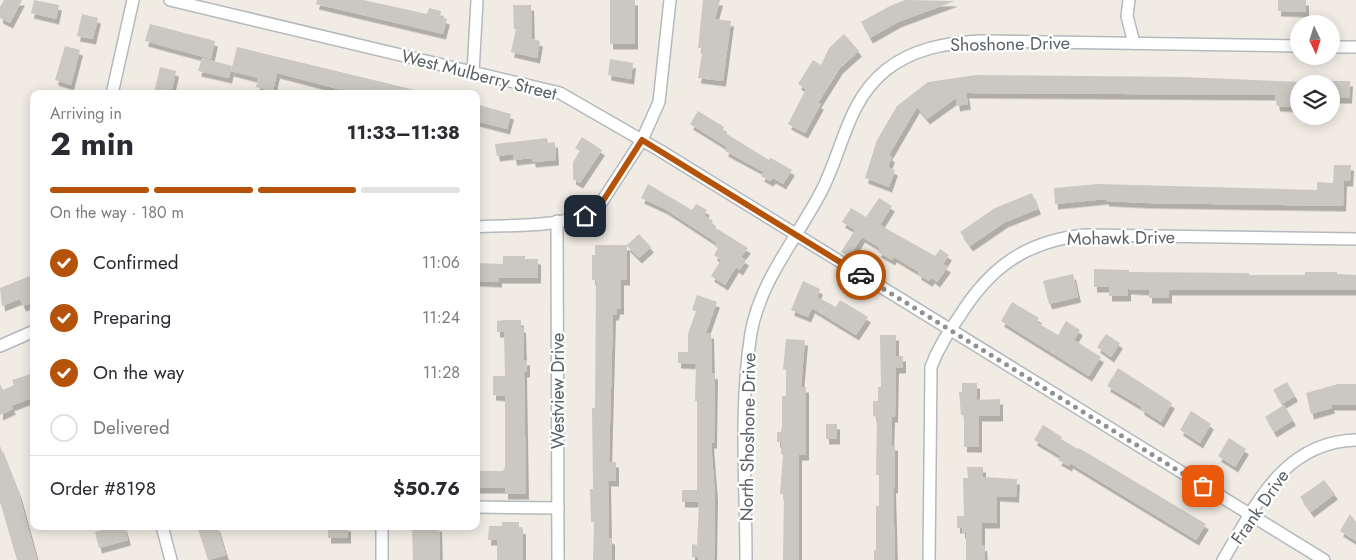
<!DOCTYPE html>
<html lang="en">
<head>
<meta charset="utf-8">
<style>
	body { margin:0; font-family:Jost,sans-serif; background:#f2f2f3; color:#2b2b33; height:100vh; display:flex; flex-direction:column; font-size:19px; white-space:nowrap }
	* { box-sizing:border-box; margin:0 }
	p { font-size:16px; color:#7c7c81 }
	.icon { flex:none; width:28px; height:28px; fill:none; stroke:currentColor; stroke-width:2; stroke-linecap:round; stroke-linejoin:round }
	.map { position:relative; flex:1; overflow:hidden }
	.panel { position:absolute; left:30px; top:90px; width:450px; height:440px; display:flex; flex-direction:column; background:#fff; border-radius:10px; box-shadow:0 2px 12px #0003 }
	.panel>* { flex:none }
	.needle { width:32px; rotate:176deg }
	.controls { position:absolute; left:1290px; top:15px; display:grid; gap:10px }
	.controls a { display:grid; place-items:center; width:50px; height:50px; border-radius:50%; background:#fff; box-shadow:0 2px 12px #0003; font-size:25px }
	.pin { position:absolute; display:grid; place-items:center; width:42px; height:42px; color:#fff; margin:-21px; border-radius:10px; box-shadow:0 2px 8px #0006 }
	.courier { position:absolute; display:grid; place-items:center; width:50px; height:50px; margin:-25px; border:4px solid #b45309; border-radius:50%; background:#fff; color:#222; box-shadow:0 1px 6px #0007 }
	.summary em { font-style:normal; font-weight:700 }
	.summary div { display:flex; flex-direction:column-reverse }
	.summary { display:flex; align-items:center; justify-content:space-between; height:85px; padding:0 20px }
	h1 { font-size:32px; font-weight:700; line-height:38px }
	.bar { display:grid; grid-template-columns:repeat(4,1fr); gap:8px 5px; align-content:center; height:60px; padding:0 20px }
	.bar i { height:6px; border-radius:4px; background:#e1e1e2 }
	.bar .selected { background:#b45309 }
	.bar p { grid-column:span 4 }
	.line { display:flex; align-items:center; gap:12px; padding:0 20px; border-top:1px solid #e1e1e2 }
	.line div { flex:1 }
	ol { padding:0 20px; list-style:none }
	li { display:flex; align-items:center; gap:15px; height:55px }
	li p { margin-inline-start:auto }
	li .icon { padding:5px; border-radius:50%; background:#b45309; color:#fff; stroke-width:4 }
	li:last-child { color:#7c7c81 }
	li i { width:28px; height:28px; border:2px solid #e1e1e2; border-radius:50% }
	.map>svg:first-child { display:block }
	.building { fill:#cbc7c1; filter:url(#shadow) }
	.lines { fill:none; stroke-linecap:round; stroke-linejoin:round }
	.street-casing { stroke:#b5b8bc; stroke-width:14 }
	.street { stroke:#fff; stroke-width:11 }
	.done { stroke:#909292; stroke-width:5; stroke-dasharray:0 9 }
	.route { stroke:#b45309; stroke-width:6 }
	.labels { text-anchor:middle; stroke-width:4.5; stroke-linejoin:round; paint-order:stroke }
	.street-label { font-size:18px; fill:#5c6166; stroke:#fff }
</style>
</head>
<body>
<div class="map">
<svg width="1356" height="560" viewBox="0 0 1356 560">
	<defs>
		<filter id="shadow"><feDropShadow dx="3" dy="5.5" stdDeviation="0" flood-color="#0004"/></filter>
	</defs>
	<rect width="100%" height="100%" fill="#f0ece4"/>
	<g class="building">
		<polygon points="4,0 22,0 10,23 0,18 0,7"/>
		<polygon points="34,0 59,5 56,19 31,13"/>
		<polygon points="317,0 363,0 427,14 429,8 441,11 440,17 447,19 443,34 316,4"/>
		<rect x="610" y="0" width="25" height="44"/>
		<polygon points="703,0 720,0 715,19 731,21 723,81 698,78 703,48 698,48"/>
		<polygon points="905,0 955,1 898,22 870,38 861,22 890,6"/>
		<polygon points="1278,0 1306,0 1306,12 1278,11"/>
		<polygon points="513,5 531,5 532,39 540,41 537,58 511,52 516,29 514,29"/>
		<polygon points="82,14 98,18 93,39 77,36"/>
		<polygon points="150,24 215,41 211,59 145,41"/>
		<polygon points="844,34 859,51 840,68 818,103 821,104 805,133 788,124 806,89 798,84 813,60 821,65 829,48"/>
		<polygon points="65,46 80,50 71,85 55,80"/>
		<polygon points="237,47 415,90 415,94 357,94 277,73 273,91 256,87 258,78 231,71"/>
		<polygon points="202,58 232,66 229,78 198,71"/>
		<polygon points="610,59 633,63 631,79 608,75"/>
		<polygon points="160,67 176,71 171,94 154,94"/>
		<polygon points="976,75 1183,77 1299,82 1299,100 1298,107 1277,106 1275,95 966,93 968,104 957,106 956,98 927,119 917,107 889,155 892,157 888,167 895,170 889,187 865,178 877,140 897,106 928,82"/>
		<polygon points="1331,81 1350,81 1349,98 1331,98"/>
		<polygon points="476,104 511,114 507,129 476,121"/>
		<polygon points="698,111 724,127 722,131 769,160 771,158 792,170 783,184 773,178 770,181 761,176 764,172 725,151 727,147 690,124"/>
		<polygon points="582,137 602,150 580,183 573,179 573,162 580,151 575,148"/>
		<polygon points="547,138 548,143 555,142 556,160 533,162 532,158 514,160 513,154 497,156 495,144"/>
		<polygon points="1334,165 1351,165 1350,181 1344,181 1343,206 1147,203 1106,201 1106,199 1055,204 1054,188 1099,184 1317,190 1317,182 1333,183"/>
		<polygon points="648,184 692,210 696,204 707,210 704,215 713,221 711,225 748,248 741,257 746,260 740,270 736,267 725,285 711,276 721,260 714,255 718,248 715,246 717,243 665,209 641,198"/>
		<polygon points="1032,193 1038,209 1005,222 970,246 960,232 995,208"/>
		<polygon points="879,198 892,206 880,225 935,256 940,249 949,255 943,264 948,267 937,282 932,278 929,281 918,274 919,272 894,257 892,260 878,252 880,248 862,237 849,257 841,252 855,230 842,222 851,208 866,217"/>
		<polygon points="639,234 651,247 639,258 627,246 627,280 621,280 621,309 617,309 616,315 613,315 609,462 616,462 616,481 608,481 609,538 612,539 612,560 593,560 594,522 591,522 590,489 593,489 592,408 595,408 596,280 592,280 592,255 595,255 595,245 627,245"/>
		<polygon points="503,256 525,256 525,259 538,259 538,278 499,278 499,282 476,281 476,263 503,264"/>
		<polygon points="1094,269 1129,270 1129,272 1249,273 1249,275 1305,275 1305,272 1337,272 1337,274 1356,275 1356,290 1169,290 1169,298 1149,298 1149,290 1128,289 1128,296 1109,296 1109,287 1094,287"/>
		<polygon points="1073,274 1078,297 1049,304 1043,281"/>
		<polygon points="30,276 34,286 34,302 23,306 20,299 2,306 0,288"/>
		<polygon points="803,281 820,289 817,297 836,307 840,300 868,317 856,335 812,308 808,317 791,310"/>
		<polygon points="697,295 717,302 706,333 711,333 712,373 715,374 714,443 711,443 715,495 714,560 698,560 698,557 692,557 692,544 697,545 699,502 682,502 682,490 697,490 697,401 695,401 696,364 678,363 678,352 688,352 688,334 696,311 692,310"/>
		<polygon points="1012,302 1039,318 1036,322 1058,335 1066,321 1080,330 1074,340 1101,357 1089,376 1001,321"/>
		<polygon points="505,320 521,320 521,327 523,327 524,360 527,360 527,372 524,372 526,494 505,494 505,488 476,488 476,471 503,471 505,467 505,396 493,395 493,376 505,376 504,332 497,332 497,321"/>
		<polygon points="1106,334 1120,343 1111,357 1097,347"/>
		<polygon points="880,335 896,335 896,356 903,356 903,368 896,368 895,417 892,417 891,445 895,445 895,488 893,488 895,560 874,560 874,550 876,550 876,506 879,506 879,475 876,475 877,417 873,416 873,401 878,401 878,387 881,387"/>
		<polygon points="786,339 805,340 801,387 806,387 806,455 799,455 799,560 783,560 784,494 780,494 783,455 781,454 781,442 777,442 777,432 781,432 782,426 782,396 786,396 786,370 783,369"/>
		<polygon points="1118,368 1172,403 1161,422 1141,409 1142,407 1107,386"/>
		<polygon points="34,373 34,397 11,406 13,409 0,415 0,384 3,390 14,385 12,380"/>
		<polygon points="1287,382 1295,396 1282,404 1273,390"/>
		<polygon points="962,383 977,383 977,400 1000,399 1000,416 979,416 979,447 964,447 964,415 961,415 959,392 962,392"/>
		<polygon points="1338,384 1356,384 1356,405 1331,405 1332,408 1311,414 1306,393"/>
		<polygon points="1284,405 1293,420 1274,432 1265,417"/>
		<polygon points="1191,411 1211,424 1200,443 1180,430"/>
		<rect x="826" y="424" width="11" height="15"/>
		<polygon points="1043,425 1062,437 1061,439 1078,449 1079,448 1206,524 1196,540 1070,463 1069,466 1058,460 1061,456 1034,440"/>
		<polygon points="1229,438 1246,449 1235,467 1218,456"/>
		<polygon points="0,446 19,494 37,560 17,560 0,502"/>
		<polygon points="967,467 983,467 983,477 1017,479 1016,497 997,496 997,523 982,523 982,546 984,545 985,560 966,560 966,533 962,533 962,528 957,528 957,516 964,516 963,478 968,478"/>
		<polygon points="1324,480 1335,494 1311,512 1300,497"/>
		<polygon points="1350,514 1356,522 1356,541 1340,531"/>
		<polygon points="502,522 519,522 519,528 523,529 523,560 497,560 497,540 488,540 489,526 502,526"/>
		<polygon points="116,526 124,526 128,540 99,548 95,532"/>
		<polygon points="197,526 217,526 226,555 208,560"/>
		<rect x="328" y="526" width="20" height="12"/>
		<polygon points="412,526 439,526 440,560 413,560"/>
	</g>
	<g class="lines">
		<defs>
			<g id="street">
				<polyline points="170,0 560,93 659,150 1324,560"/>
				<polyline points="1129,0 1127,16 1134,43"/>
				<polyline points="1331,47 1356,47"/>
				<polyline points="473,73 477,0"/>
				<polyline points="112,94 133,0"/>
				<polyline points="557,221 558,560"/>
				<path d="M476,227C512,224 575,230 601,203L642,140L659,102L670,0"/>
				<polyline points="0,346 34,331"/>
				<polyline points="476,507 558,508"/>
				<polyline points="162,526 171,560"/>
				<polyline points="382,526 382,560"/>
				<path d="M746,560C746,485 739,408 751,333C760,281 797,238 821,192C843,150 847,101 886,70C912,49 946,43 978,41L1299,46"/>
				<path d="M929,560L931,367C938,348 948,333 959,317C990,267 1026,241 1085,235L1356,239"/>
				<path d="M1223,560C1256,505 1283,442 1356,440"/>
			</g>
		</defs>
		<use href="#street" class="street-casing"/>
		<use href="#street" class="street"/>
	</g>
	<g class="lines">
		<polyline class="done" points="861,275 1203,486"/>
		<polyline class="route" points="585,216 601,204 642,140 861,275"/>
	</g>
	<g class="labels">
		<g class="street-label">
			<text transform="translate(1010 44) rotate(-1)" y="6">Shoshone Drive</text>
			<text transform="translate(479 75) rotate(14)" y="6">West Mulberry Street</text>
			<text transform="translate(1121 238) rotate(-1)" y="6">Mohawk Drive</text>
			<text transform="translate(558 391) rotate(-90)" y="6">Westview Drive</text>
			<text transform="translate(748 437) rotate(-89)" y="6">North Shoshone Drive</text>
			<text transform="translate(1260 507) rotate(-55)" y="6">Frank Drive</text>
		</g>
	</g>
</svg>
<div class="controls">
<a><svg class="needle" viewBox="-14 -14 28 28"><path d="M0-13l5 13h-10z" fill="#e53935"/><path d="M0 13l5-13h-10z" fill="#7c7c81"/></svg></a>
<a><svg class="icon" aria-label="layers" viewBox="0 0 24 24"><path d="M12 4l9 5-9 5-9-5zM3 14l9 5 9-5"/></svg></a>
</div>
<div class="pin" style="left:1203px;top:486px;background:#ea580c"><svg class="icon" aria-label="bag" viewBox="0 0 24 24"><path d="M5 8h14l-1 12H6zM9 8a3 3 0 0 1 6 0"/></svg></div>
<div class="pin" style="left:585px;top:216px;background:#1f2937"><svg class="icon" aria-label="home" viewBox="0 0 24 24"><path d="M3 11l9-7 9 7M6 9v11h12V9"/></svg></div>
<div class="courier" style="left:861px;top:275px"><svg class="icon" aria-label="car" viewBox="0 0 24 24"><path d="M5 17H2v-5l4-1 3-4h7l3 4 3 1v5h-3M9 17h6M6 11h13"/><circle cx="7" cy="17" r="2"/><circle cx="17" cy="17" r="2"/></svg></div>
<section class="panel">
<div class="summary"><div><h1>2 min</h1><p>Arriving in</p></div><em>11:33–11:38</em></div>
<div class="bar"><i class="selected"></i><i class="selected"></i><i class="selected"></i><i></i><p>On the way · 180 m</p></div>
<ol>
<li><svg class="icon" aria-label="check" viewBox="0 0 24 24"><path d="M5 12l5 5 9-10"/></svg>Confirmed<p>11:06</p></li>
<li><svg class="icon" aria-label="check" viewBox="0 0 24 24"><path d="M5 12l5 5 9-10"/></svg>Preparing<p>11:24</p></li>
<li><svg class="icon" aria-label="check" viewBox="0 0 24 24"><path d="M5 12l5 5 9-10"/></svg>On the way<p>11:28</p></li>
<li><i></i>Delivered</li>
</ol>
<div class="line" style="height:65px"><div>Order #8198</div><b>$50.76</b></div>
</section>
</div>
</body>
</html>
